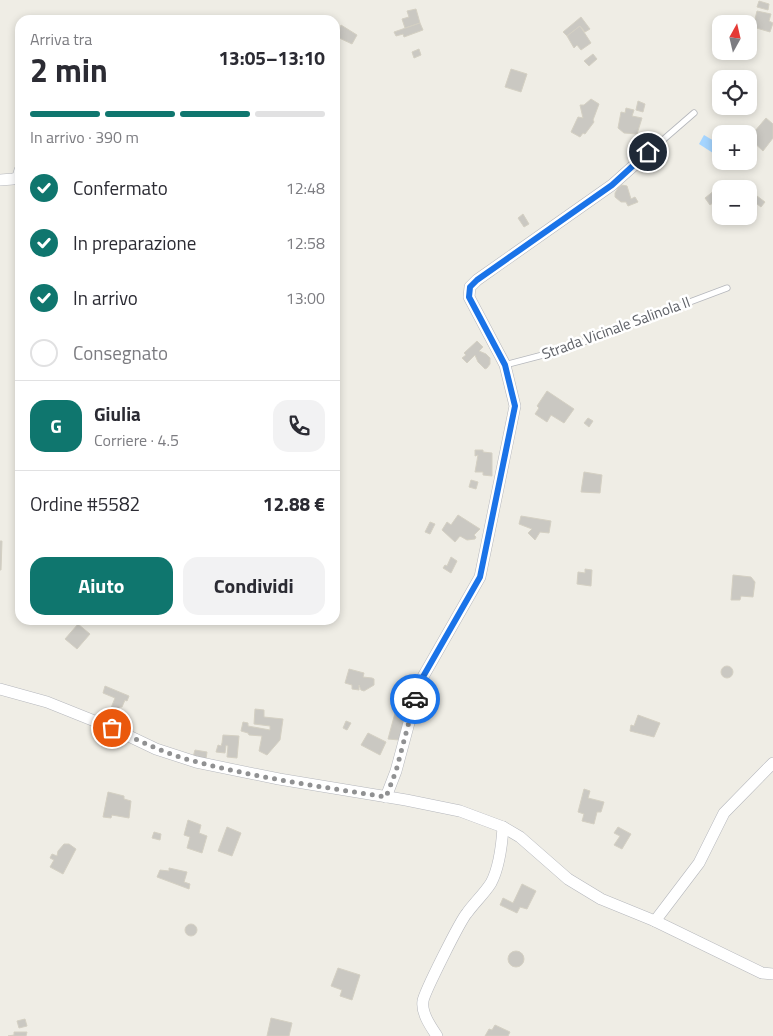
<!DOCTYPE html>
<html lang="it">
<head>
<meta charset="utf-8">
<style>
	body { margin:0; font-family:"Titillium Web",sans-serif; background:#f2f2f3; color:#2b2b33; height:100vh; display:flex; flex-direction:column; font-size:19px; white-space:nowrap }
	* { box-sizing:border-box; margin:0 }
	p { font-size:16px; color:#7c7c81 }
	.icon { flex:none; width:28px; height:28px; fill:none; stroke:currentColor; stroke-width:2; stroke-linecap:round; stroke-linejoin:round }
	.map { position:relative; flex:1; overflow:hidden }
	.side { position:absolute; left:15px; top:15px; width:325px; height:610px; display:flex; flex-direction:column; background:#fff; border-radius:15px; box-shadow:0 2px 8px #0003 }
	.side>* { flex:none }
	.needle { width:32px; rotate:8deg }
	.tools { position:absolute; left:712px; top:15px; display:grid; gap:10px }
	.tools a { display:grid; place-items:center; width:45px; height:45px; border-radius:10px; background:#fff; box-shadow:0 2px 8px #0003; font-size:25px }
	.pin { position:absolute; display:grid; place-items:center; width:42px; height:42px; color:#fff; margin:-21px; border:2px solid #fff; border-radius:50%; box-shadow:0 1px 5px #0007 }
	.courier { position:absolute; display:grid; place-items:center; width:50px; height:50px; margin:-25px; border:4px solid #1a73e8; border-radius:50%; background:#fff; color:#222; box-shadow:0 1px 6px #0007 }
	.head em { font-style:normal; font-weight:700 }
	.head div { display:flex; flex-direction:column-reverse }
	.head { display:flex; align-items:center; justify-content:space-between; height:85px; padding:0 15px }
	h1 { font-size:32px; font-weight:700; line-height:38px }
	.bar { display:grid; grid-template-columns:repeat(4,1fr); gap:8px 5px; align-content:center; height:60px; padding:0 15px }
	.bar i { height:6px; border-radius:4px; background:#e1e1e2 }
	.bar .selected { background:#0f766e }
	.bar p { grid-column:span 4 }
	.line { display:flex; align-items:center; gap:12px; padding:0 15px; border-top:1px solid #e1e1e2 }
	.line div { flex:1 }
	.round { display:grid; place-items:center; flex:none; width:52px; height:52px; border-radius:15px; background:#f2f2f3 }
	ol { padding:0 15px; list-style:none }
	li { display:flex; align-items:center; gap:15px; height:55px }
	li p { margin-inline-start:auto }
	li .icon { padding:5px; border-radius:50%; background:#0f766e; color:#fff; stroke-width:4 }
	li:last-child { color:#7c7c81 }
	li i { width:28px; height:28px; border:2px solid #e1e1e2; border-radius:50% }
	.action { display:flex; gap:10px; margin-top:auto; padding:10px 15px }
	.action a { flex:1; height:58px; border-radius:15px; background:#0f766e; color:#fff; font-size:20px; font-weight:700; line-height:58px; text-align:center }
	.action a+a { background:#f2f2f3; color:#2b2b33 }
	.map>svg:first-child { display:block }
	.water { fill:#a5d5ff }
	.building { fill:#cac8c2; stroke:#d4d0c3 }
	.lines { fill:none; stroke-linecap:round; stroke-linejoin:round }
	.lane-casing { stroke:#b5b7bc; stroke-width:7 }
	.street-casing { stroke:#b5b7bc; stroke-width:12 }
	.lane { stroke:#fff; stroke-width:5.5 }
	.street { stroke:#fff; stroke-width:11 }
	.done { stroke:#909192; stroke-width:5; stroke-dasharray:0 9 }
	.route { stroke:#1a73e8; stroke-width:6 }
	.labels { text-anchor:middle; stroke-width:5; stroke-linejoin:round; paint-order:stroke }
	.street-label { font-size:15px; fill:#5d6066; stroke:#fff }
</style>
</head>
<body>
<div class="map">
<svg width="773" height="1036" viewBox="0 0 773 1036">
	<rect width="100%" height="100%" fill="#efede5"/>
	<polygon class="water" points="704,135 719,144 713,153 699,144"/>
	<g class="building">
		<polygon points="759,1 769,4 768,10 757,7"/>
		<polygon points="416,9 420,23 405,28 402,19 409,17 407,11"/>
		<polygon points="757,11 771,14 769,21 773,23 770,32 753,27"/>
		<polygon points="581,17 590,29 585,32 580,26 567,36 563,32"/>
		<polygon points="420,23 423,30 404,37 403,34 396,36 394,32"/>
		<polygon points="341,25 357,35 352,44 335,36"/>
		<polygon points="580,26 591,43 581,50 577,45 574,48 567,36"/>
		<polygon points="419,49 421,55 414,58 412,52"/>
		<polygon points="593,54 597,59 589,66 584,61"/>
		<polygon points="511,69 527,74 521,92 505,87"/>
		<polygon points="591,99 599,104 593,120 594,122 585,134 583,133 580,137 571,132 578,117 583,118 580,105 584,105"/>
		<polygon points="638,101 645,104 643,112 636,110"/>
		<polygon points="626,108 634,110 632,116 642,118 637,134 624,133 618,128 621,112 625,113"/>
		<polygon points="766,118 773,124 773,138 763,151 749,138"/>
		<polygon points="622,185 627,186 631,199 635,197 638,202 628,206 626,202 621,202 615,197 615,193 618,188"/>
		<polygon points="715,190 721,197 710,205 705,198"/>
		<polygon points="757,196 765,202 761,207 753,201"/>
		<polygon points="523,214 529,224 524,227 518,218"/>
		<polygon points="477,341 483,347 479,351 486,354 490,358 490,364 487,368 485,369 478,362 475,355 467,363 462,358 466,355 464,353"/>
		<polygon points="547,391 574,409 564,423 551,415 547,422 535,414 539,408 537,406"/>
		<polygon points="588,418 593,421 589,427 584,423"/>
		<polygon points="475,450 483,450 483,452 492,453 492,476 483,475 483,472 475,472 478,455 475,456"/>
		<polygon points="584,472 602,475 600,493 581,492"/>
		<polygon points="471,480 478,482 476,489 469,487"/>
		<polygon points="458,515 480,529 474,535 476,537 475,539 467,540 460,536 455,542 442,530 447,522 451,525"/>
		<polygon points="521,516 551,521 549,533 540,532 535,540 528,533 532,529 519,524"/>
		<polygon points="430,522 435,524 430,534 425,532"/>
		<polygon points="0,541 2,541 1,570 0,570"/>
		<polygon points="451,557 457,561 451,573 443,568 445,565 447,566"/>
		<polygon points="585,569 592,570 591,586 577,584 578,572 585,573"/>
		<polygon points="733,575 751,577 755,582 753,597 741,596 740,600 731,600"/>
		<polygon points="78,624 90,634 77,649 65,639"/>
		<circle cx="727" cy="672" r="6"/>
		<polygon points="349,669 364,673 363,677 372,678 374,679 374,685 364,691 361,690 359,685 359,690 352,689 352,685 345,683"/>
		<polygon points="105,686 129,696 127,701 125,700 122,707 120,707 117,716 109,713 115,698 103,693"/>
		<polygon points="255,709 264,710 264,717 283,719 280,740 267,755 259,751 262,736 249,735 248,733 241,731 243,722 248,723 248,726 270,730 270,726 254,724"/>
		<polygon points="395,713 406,713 399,740 388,739"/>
		<polygon points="638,715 660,723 654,737 630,731 631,725 634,726"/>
		<polygon points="346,721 351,723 347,730 343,728"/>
		<polygon points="368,733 386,742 380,755 361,745"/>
		<polygon points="223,735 239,736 237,758 227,757 228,746 226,745 225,753 216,752 218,745 221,746 222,743"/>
		<polygon points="195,750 207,752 206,759 193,757"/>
		<polygon points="584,789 590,791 588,798 604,802 601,812 597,812 594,824 582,821 584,814 578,812"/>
		<polygon points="108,792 124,796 124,799 131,801 129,818 112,815 111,818 103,817"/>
		<polygon points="188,820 201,825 199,833 207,836 202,853 187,848 190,837 184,835"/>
		<polygon points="227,827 241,833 232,856 218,851"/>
		<polygon points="618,827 631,834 622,849 614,845 620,836 614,833"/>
		<polygon points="154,832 161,834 160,840 152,838"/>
		<polygon points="64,844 69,844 76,849 63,874 50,867 54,860 50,858 52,854 57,856 58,851"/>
		<polygon points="169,868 187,872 184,882 190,884 189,889 157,877 160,870 169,871"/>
		<polygon points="522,884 536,891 527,909 520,907 517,913 500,905 503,898 513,903"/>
		<circle cx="191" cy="930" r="6"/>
		<circle cx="516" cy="959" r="8"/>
		<polygon points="338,968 360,975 352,1000 340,996 342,990 331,986"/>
		<polygon points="271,1018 292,1023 289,1036 267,1036"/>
		<polygon points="25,1019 27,1026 19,1028 17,1021"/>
		<polygon points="495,1025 510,1032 508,1036 485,1036 489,1029 492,1030"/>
		<polygon points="14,1032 27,1032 26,1036 8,1036 14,1035"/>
	</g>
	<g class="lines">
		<defs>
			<g id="lane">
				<polyline points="649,152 694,113"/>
				<polyline points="505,365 562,350 727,288"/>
			</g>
			<g id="street">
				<polyline points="0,180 13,179 18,177 20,170"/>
				<polyline points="0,689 47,702 112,728 156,749 196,762 279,779 406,800 460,811 503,827 520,837 568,879 601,899 655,921 762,973 773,974"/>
				<polyline points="386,797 396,771 420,682 480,577 515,406 505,365 469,297 470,287 477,280 612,185 649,152"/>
				<polyline points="655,921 699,863 724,813 773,763"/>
				<path d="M437,1036C431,1027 421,1013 423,1001C424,993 460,921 467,913C475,902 484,894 491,883C499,868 502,843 503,827"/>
			</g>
		</defs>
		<use href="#lane" class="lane-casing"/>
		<use href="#street" class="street-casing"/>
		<use href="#lane" class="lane"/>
		<use href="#street" class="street"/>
	</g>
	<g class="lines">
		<path class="done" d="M112,728C140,741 168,755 197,762C259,778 323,787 386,797L396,771L415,699"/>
		<polyline class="route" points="415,699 420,682 480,577 515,406 505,365 469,297 470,287 477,280 612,185 648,152"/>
	</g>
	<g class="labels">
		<g class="street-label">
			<text transform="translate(616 328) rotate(-20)" y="5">Strada Vicinale Salinola II</text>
		</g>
	</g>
</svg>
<div class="tools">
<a><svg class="needle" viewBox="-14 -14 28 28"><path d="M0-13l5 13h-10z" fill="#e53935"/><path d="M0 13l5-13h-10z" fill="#7c7c81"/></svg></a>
<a><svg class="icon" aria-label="locate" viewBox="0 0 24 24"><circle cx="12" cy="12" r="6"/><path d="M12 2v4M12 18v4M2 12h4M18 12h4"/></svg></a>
<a>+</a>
<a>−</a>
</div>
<div class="pin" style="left:112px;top:728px;background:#ea580c"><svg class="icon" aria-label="bag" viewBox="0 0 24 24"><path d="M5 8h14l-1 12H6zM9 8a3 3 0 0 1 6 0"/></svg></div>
<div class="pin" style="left:648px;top:152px;background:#1f2937"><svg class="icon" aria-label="home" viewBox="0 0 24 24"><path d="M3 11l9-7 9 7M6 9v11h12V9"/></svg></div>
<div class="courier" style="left:415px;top:699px"><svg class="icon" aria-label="car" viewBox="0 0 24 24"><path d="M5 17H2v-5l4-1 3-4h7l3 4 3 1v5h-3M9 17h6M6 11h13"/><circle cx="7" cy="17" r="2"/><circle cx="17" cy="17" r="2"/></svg></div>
<section class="side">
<div class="head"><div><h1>2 min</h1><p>Arriva tra</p></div><em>13:05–13:10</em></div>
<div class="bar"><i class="selected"></i><i class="selected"></i><i class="selected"></i><i></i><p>In arrivo · 390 m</p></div>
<ol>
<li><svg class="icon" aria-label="check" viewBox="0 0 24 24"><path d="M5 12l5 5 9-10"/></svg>Confermato<p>12:48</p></li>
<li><svg class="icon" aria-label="check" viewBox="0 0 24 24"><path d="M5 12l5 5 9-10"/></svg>In preparazione<p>12:58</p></li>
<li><svg class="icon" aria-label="check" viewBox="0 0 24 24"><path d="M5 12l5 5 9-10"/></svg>In arrivo<p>13:00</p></li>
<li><i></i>Consegnato</li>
</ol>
<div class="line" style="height:90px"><b class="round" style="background:#0f766e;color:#fff">G</b><div><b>Giulia</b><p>Corriere · 4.5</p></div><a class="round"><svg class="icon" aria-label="phone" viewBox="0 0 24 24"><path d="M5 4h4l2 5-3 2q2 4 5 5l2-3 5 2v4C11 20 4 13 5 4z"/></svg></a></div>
<div class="line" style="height:65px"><div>Ordine #5582</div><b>12.88 €</b></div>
<div class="action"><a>Aiuto</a><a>Condividi</a></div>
</section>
</div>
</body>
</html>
